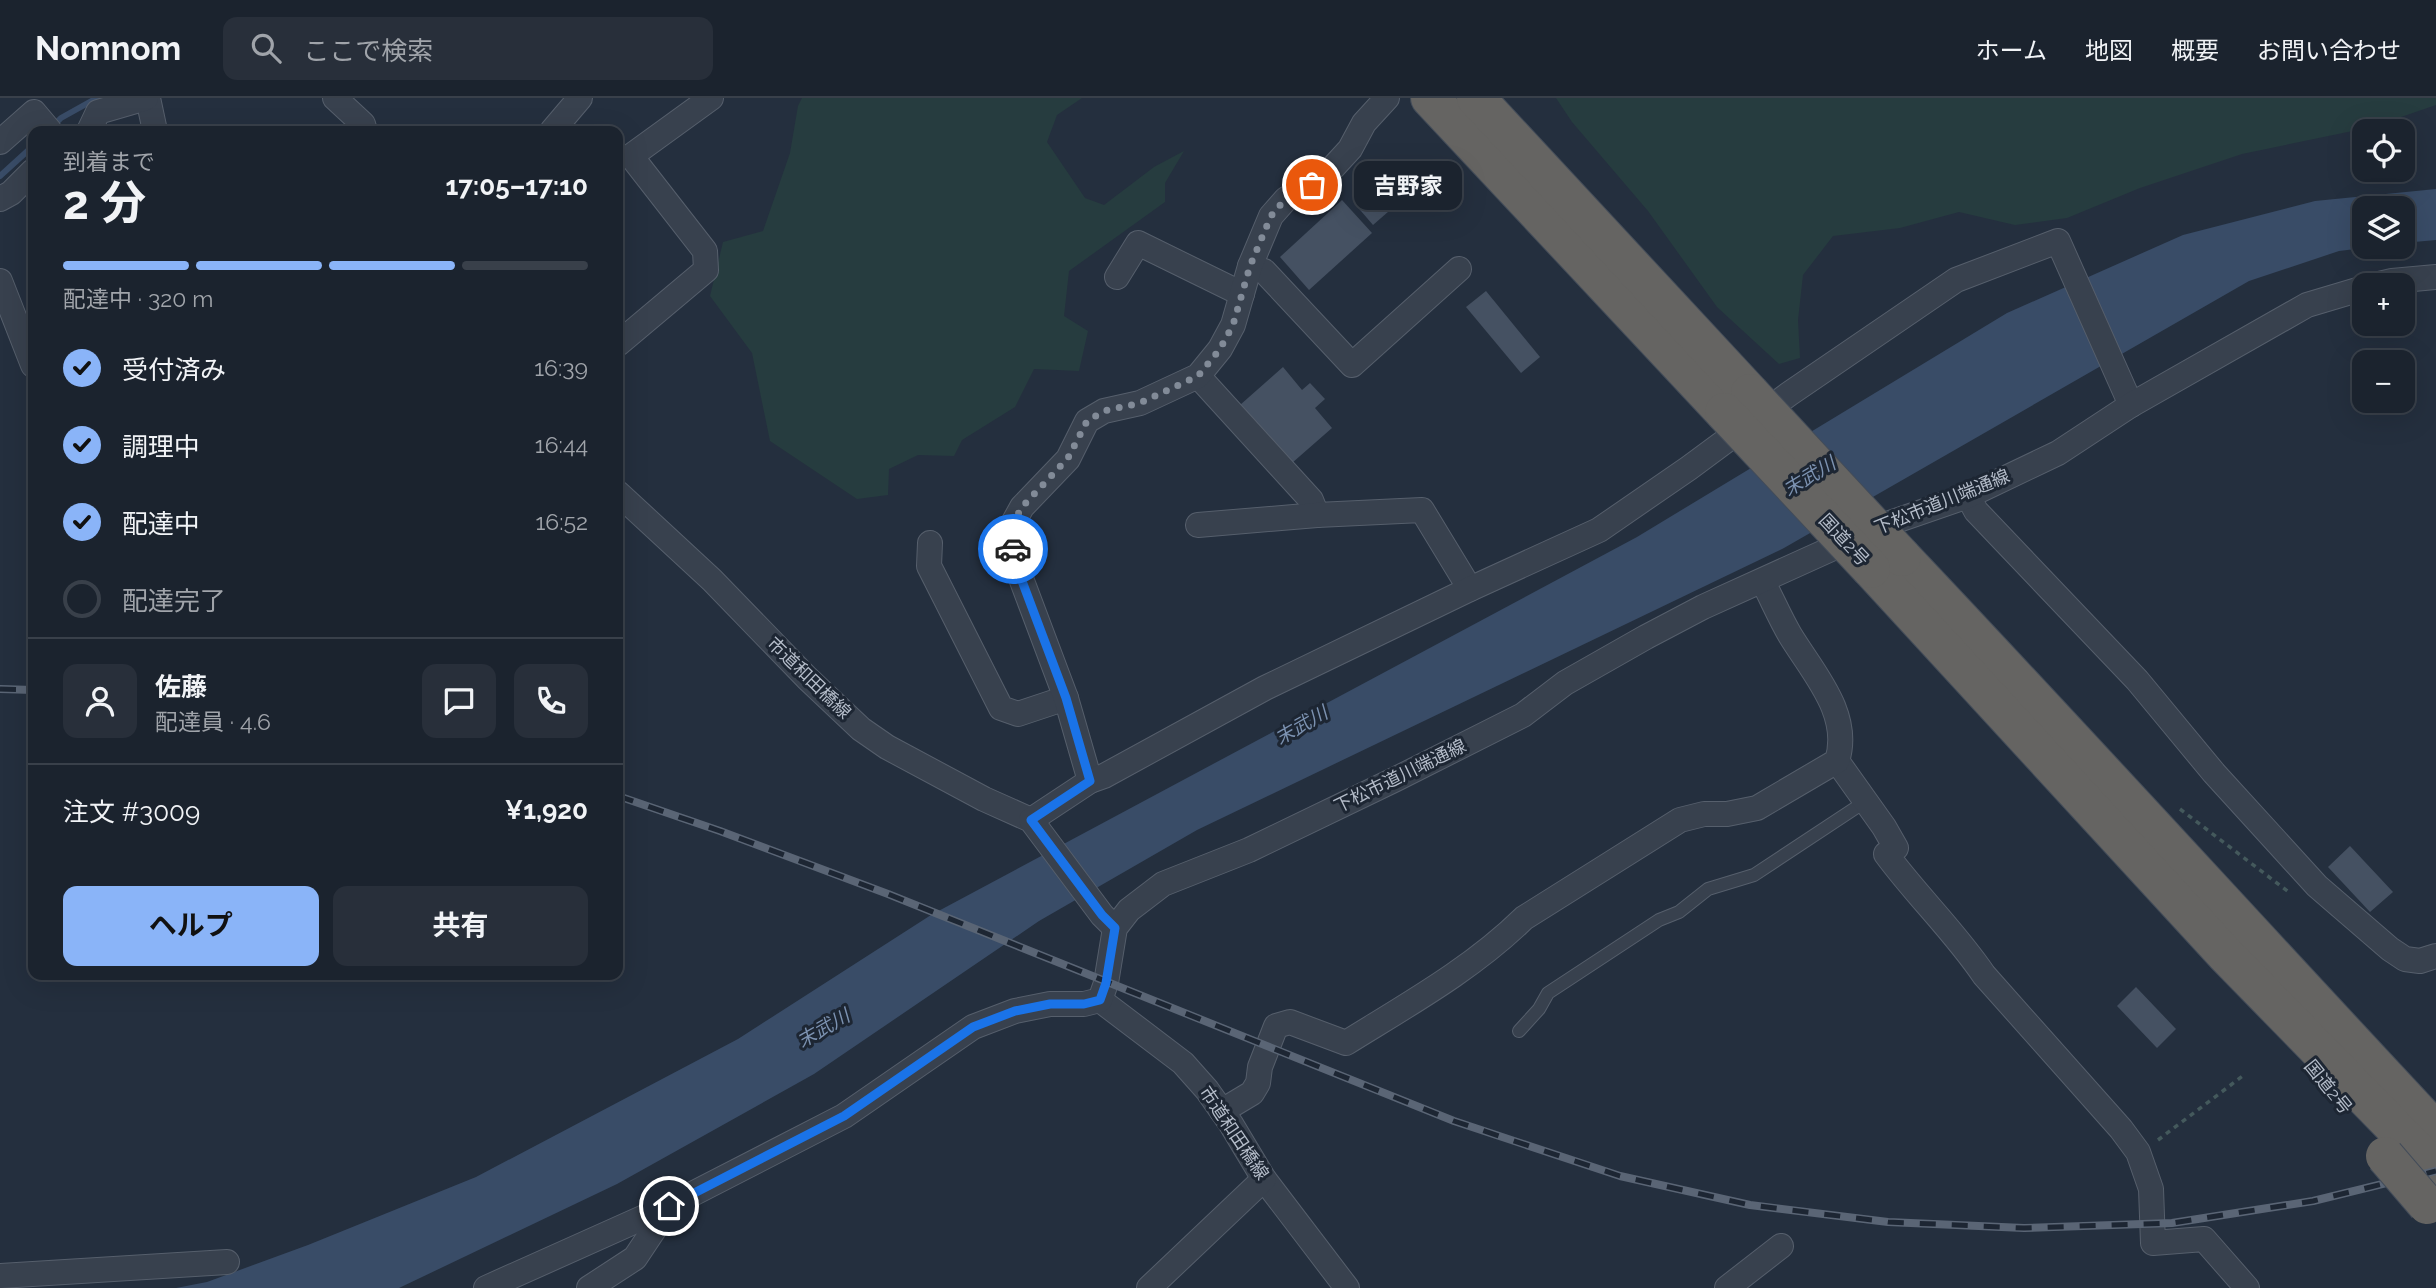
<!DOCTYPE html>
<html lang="ja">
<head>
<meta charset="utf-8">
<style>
	body { margin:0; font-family:Raleway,"Noto Sans JP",sans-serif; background:#282f3a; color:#f1f3f6; height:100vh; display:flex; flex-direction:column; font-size:26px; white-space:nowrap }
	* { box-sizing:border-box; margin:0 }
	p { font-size:23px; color:#a0a4aa }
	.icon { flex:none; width:38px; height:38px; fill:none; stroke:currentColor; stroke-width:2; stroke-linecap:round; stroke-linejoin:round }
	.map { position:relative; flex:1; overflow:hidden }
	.sheet { position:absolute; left:28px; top:28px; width:595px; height:854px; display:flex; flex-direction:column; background:#1b232e; border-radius:14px; box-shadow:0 7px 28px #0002,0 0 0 2px #39404a }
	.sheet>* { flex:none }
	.buttons { position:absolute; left:2352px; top:21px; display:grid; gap:14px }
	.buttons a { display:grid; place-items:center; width:63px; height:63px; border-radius:14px; background:#1b232e; box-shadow:0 7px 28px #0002,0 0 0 2px #39404a; font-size:35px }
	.pin { position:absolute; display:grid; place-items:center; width:60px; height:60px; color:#fff; margin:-30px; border:4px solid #fff; border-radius:50%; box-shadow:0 2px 7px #0007 }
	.courier { position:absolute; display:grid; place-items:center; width:70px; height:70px; margin:-35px; border:5px solid #1a73e8; border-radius:50%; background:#fff; color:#222; box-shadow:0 2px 9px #0007 }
	.bubble { position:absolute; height:49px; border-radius:14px; background:#1b232e; box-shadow:0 7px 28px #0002,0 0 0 2px #39404a; font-size:23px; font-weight:700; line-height:49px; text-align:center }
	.head em { font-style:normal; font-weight:700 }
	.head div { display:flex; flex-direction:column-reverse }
	.head { display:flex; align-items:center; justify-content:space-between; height:119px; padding:0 35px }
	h1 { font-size:46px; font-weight:700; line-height:52px }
	.bar { display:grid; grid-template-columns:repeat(4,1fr); gap:10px 7px; align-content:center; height:84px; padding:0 35px }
	.bar i { height:9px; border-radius:5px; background:#39404a }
	.bar .selected { background:#8ab4f8 }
	.bar p { grid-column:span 4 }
	.line { display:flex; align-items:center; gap:18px; padding:0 35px; border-top:2px solid #39404a }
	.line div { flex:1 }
	.round { display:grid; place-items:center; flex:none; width:74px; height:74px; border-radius:14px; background:#282f3a }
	ol { padding:0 35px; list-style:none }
	li { display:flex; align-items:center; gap:21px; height:77px }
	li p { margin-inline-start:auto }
	li .icon { padding:7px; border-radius:50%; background:#8ab4f8; color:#111; stroke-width:4 }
	li:last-child { color:#a0a4aa }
	li i { width:38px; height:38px; border:4px solid #39404a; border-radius:50% }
	.primary-button { display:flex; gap:14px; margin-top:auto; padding:14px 35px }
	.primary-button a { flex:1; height:80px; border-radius:14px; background:#8ab4f8; color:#111; font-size:28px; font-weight:700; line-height:80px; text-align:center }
	.primary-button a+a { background:#282f3a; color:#f1f3f6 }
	header { display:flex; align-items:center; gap:42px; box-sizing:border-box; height:98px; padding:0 35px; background:#1b232e; border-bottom:2px solid #39404a }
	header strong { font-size:33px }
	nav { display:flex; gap:38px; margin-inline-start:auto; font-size:24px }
	.search { width:490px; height:63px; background:#282f3a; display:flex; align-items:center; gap:18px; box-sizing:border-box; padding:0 24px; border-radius:14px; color:#a0a4aa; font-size:26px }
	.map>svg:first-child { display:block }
	.green { fill:#263c3f }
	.water { fill:#394c67 }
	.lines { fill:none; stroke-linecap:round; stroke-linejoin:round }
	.stream { stroke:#394c67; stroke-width:6 }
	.building { fill:#455162 }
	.service-casing { stroke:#565f6c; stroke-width:14 }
	.minor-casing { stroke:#565f6c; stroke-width:26 }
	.trunk-casing { stroke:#434c59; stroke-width:40 }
	.path { stroke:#44595c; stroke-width:3.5; stroke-dasharray:5 5; stroke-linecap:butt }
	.service { stroke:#38414e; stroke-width:12 }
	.minor { stroke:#38414e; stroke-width:24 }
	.trunk { stroke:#656462; stroke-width:38 }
	.rail-casing { stroke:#5a6575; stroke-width:8 }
	.rail { stroke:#1d2633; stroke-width:5; stroke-dasharray:16; stroke-linecap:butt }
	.trunk-bridge-casing { stroke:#434c59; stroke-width:40; stroke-linecap:butt }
	.trunk-bridge { stroke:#656462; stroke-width:38 }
	.done { stroke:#828b98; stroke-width:7; stroke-dasharray:0 12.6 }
	.route { stroke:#1a73e8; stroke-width:9 }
	.labels { text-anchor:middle; stroke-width:6; stroke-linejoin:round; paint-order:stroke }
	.street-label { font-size:18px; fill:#b4bcc9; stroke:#1d2633 }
	.water-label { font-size:19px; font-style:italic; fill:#7c92b1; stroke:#1d2633 }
</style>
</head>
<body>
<header>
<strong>Nomnom</strong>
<div class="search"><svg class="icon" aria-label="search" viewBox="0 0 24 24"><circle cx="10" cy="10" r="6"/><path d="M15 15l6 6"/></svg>ここで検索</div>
<nav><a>ホーム</a><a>地図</a><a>概要</a><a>お問い合わせ</a></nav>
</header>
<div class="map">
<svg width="2436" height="1190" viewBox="0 0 2436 1190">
	<rect width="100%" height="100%" fill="#242f3e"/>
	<g class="green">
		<polygon points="802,0 1082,0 1057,17 1047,44 1085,100 1104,107 1154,69 1184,53 1165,85 1165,104 1069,173 1064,218 1088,233 1079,273 1034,271 1015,309 962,342 954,358 918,357 889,371 888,397 857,401 770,343 752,255 710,198 723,144 763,133 790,55 798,8"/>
		<polygon points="1556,0 2436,0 2436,7 2372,29 2242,56 2140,90 2067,120 2015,127 1959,114 1900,130 1833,138 1803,177 1798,222 1800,260 1779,266 1717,209 1648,113 1572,24"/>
	</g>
	<polygon class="water" points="2436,91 2436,142 2403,145 2403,110 2364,110 2364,149 2372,149 2339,153 2249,183 1784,450 1197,732 1039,823 814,976 617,1086 399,1190 176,1190 207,1184 308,1147 476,1079 738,941 931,817 1637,439 2007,215 2183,137 2315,103"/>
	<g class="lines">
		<g class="stream">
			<polyline points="52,29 61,20 97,0"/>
			<polyline points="0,78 33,48"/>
		</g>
	</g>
	<g class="building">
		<polygon points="1386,79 1404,100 1373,127 1355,106"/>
		<polygon points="1342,102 1372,135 1309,192 1280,159"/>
		<polygon points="1486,193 1540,259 1521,275 1466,209"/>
		<polygon points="1283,269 1302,292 1310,285 1325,301 1315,310 1332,330 1292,365 1240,307"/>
		<polygon points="2350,748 2393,794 2370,814 2328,769"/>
		<polygon points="2136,889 2176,931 2157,950 2117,908"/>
	</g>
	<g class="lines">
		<defs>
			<polyline id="service" points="1519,933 1539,911 1548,895 1659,822 1679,814 1708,791 1754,777 1866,703"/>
			<g id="minor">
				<polyline points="148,0 155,33"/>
				<polyline points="335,0 363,26 365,33"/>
				<polyline points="89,33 98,14 146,0"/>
				<polyline points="552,33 580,0"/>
				<polyline points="0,44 34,14 50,33"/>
				<polyline points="0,101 11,95 33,73"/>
				<polyline points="1250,168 1264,173 1352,267 1459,171"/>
				<polyline points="1117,179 1138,145 1242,196"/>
				<polyline points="0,183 33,267"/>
				<polyline points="2375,187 2392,183 2436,179"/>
				<polyline points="618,246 706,172 705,153 631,58 711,0"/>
				<polyline points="1198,278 1311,402 1317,417"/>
				<polyline points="618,395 712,482 807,580 861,631 887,649 984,701 1031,722 1102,817 1115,830"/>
				<polyline points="1968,398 1976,413 2137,582 2214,675 2317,788 2390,851 2405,861 2420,863 2436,858"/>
				<polyline points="1198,427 1317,417 1422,412 1470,491"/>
				<polyline points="930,445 929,468 1001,610 1018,616 1066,600"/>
				<path d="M1837,663L1884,729L1896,750L1886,756C1917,798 1955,834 1984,877L2121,1031L2138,1054L2151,1091L2153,1145L2204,1141L2247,1190"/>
				<polyline points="1090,683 1066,600 1016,467 1011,429 1022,409 1068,361 1087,323 1104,313 1140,305 1198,278 1220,251 1233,227 1250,168 1271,118 1286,101 1327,76 1350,51 1364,25 1387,0"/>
				<polyline points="1031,722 1090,683 1104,678 1265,590 1470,491 1599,432 1689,370 1789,296 1956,182 2058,143 2131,307"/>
				<polyline points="1100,902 1183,965 1207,992 1231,1026 1264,1081 1347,1190"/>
				<path d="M1222,1013L1252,995L1258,985L1260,969L1276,928L1290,924L1346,945C1407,907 1472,871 1524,820L1680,722L1704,716H1727L1757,710L1837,663C1852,616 1813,575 1790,537C1780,520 1772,501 1763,484"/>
				<polyline points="0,1178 227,1164"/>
				<polyline points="486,1190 669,1108 844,1018 973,929 1015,913 1050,906 1084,906 1100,902 1106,885 1115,830 1129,812 1163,786 1249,752 1394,682 1523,617 1565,585 1646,539 1703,509 1884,427 1968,398 2058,355 2131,307 2307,207 2364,190"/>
				<polyline points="589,1190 635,1160 669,1109"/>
				<polyline points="1149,1190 1264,1081"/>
				<polyline points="1727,1190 1781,1148"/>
			</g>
			<g id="trunk">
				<polyline points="1430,0 1724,314"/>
				<polyline points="1476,0 1750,295"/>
				<path d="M1902,459C2082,649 2257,842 2436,1033"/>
				<polyline points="1871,471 2225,856 2436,1072"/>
			</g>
		</defs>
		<use href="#service" class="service-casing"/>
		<use href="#minor" class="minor-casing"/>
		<use href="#trunk" class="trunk-casing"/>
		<g class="path">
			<polyline points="2180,711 2290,795"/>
			<polyline points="2158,1042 2244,977"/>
		</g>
		<use href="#service" class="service"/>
		<use href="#minor" class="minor"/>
		<use href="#trunk" class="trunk"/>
		<defs>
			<g id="rail">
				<polyline points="0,591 33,592"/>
				<polyline points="618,698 720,733 888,796 1454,1023 1620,1078 1750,1107 1888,1124 2024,1130 2172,1125 2313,1103 2436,1073"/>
			</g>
		</defs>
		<use href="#rail" class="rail-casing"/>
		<use href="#rail" class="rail"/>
		<defs>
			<g id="trunk-bridge">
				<polyline points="1750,295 1902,459"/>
				<polyline points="1724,314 1871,471"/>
				<polyline points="2385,1058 2427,1107"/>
			</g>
		</defs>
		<use href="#trunk-bridge" class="trunk-bridge-casing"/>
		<use href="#trunk-bridge" class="trunk-bridge"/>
	</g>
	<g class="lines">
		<polyline class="done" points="1013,451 1011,429 1022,409 1068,360 1087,323 1104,313 1140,305 1198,278 1220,251 1233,227 1250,168 1271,118 1286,100 1312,87"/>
		<polyline class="route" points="669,1108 844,1018 973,929 1015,913 1050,906 1084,906 1100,902 1106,885 1115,830 1102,817 1031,722 1090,683 1066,600 1016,467 1013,451"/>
	</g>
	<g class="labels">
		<g class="street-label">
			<text transform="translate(1942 404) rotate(-22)" y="6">下松市道川端通線</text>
			<text transform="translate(1844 442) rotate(47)" y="6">国道2号</text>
			<text transform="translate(809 580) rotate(44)" y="6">市道和田橋線</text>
			<text transform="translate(1400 678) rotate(-26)" y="6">下松市道川端通線</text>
			<text transform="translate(2328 989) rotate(51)" y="6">国道2号</text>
			<text transform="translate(1234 1035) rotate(56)" y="6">市道和田橋線</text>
		</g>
		<g class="water-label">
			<text transform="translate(1809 378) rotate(-31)" y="7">末武川</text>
			<text transform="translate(1301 627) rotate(-30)" y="7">末武川</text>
			<text transform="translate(823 930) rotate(-30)" y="7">末武川</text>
		</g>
	</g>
</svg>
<div class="buttons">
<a><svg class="icon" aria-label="locate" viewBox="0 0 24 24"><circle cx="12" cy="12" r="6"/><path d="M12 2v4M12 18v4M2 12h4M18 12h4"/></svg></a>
<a><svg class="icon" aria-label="layers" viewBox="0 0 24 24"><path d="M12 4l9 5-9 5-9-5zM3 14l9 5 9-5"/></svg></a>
<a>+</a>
<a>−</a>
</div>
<div class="pin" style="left:1312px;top:87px;background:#ea580c"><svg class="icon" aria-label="bag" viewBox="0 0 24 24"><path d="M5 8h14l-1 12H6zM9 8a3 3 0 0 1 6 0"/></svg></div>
<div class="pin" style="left:669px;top:1108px;background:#1f2937"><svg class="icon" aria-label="home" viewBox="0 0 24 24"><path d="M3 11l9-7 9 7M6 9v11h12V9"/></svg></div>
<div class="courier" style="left:1013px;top:451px"><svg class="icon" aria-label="car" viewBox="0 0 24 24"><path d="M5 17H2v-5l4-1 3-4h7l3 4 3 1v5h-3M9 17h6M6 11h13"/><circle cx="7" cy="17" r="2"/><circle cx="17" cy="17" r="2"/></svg></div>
<div class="bubble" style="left:1354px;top:63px;width:108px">吉野家</div>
<section class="sheet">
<div class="head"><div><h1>2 分</h1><p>到着まで</p></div><em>17:05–17:10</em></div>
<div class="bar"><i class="selected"></i><i class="selected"></i><i class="selected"></i><i></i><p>配達中 · 320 m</p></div>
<ol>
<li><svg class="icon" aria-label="check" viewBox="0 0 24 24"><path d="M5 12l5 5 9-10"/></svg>受付済み<p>16:39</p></li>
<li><svg class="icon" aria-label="check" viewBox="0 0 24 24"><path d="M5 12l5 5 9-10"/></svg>調理中<p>16:44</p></li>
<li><svg class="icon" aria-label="check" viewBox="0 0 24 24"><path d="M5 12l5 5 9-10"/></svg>配達中<p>16:52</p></li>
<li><i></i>配達完了</li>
</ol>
<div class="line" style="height:126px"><a class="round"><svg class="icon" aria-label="person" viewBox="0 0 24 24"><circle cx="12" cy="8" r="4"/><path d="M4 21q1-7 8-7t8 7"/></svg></a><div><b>佐藤</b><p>配達員 · 4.6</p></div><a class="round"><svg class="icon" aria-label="chat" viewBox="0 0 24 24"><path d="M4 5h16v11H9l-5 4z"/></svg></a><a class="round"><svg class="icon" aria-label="phone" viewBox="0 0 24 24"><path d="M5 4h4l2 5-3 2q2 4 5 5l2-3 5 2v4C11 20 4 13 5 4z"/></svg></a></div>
<div class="line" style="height:91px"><div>注文 #3009</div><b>¥1,920</b></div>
<div class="primary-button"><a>ヘルプ</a><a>共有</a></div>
</section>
</div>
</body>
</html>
